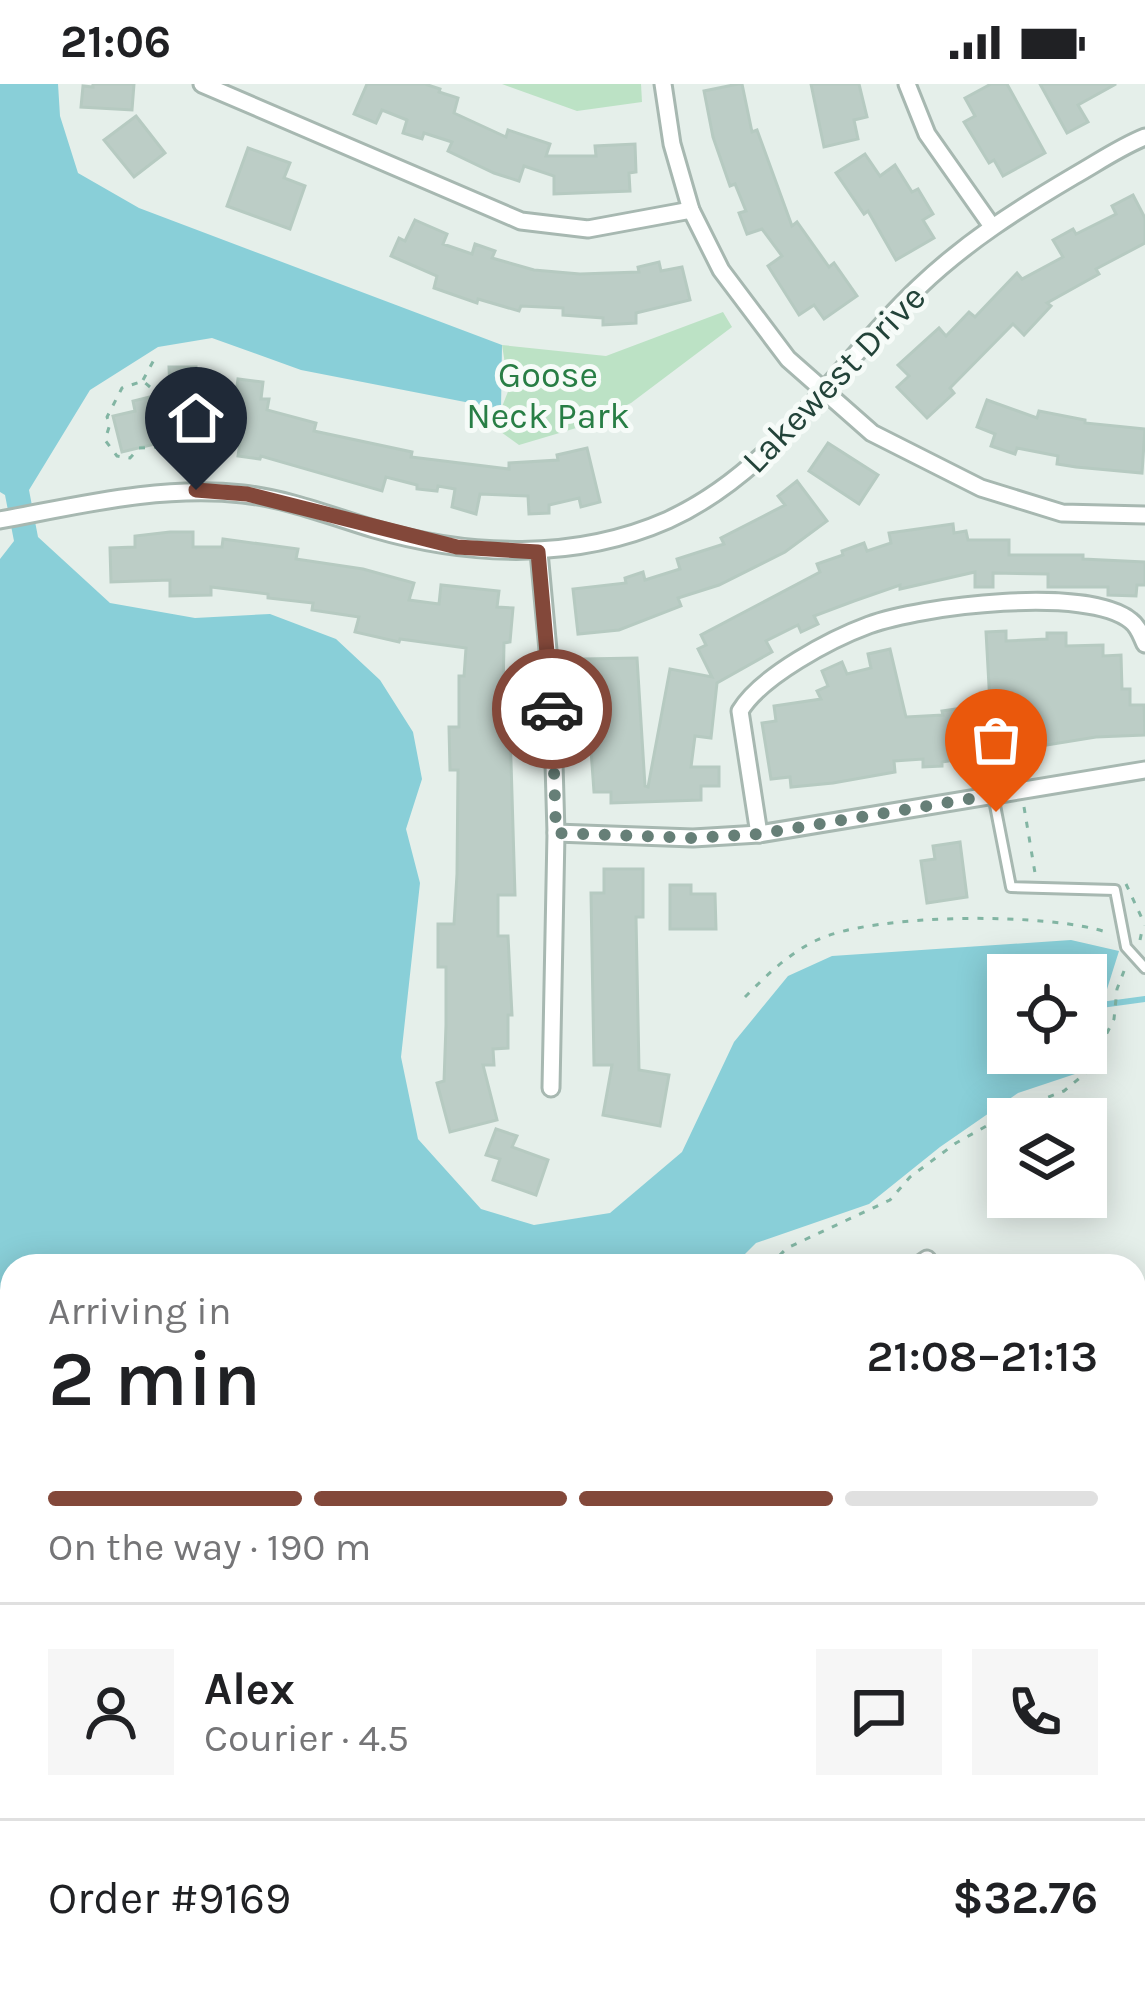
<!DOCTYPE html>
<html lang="en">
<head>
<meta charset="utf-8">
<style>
	body { margin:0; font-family:Karla,sans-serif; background:#f6f6f6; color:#202124; height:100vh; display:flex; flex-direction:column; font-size:45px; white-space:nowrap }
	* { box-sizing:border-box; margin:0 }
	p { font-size:39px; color:#757577 }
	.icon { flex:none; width:66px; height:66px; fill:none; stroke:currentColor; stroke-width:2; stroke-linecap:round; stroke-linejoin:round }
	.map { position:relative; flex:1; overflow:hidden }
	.drawer { position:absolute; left:0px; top:1170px; width:1146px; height:747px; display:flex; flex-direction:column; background:#fff; border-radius:36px 36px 0 0; box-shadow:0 6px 30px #0003 }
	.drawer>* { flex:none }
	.controls { position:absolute; left:987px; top:870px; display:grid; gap:24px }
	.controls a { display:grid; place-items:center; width:120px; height:120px; border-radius:0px; background:#fff; box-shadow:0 6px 30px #0003; font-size:60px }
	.pin { position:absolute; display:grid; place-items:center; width:102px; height:102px; color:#fff; margin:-123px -51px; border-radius:50% 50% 50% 0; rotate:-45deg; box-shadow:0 0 12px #0007 }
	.pin .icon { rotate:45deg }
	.courier { position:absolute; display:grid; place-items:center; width:120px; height:120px; margin:-60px; border:9px solid #83483a; border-radius:50%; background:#fff; color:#222; box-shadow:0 3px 15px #0007 }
	.head em { font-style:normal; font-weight:600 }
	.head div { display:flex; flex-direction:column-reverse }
	.head { display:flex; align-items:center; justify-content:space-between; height:204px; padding:0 48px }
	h1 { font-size:78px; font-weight:600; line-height:90px }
	.bar { display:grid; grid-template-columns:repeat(4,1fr); gap:18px 12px; align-content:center; height:144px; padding:0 48px }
	.bar i { height:15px; border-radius:9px; background:#e0e0e0 }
	.bar .selected { background:#83483a }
	.bar p { grid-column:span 4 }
	.line { display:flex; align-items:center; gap:30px; padding:0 48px; border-top:3px solid #e0e0e0 }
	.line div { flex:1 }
	.round { display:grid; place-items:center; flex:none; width:126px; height:126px; border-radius:0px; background:#f6f6f6 }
	.status { display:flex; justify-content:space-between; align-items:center; height:84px; padding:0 60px; background:#fff; direction:ltr }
	.status svg { height:33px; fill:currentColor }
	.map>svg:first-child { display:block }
	.green { fill:#bce2c5 }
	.water { fill:#89cfd8; fill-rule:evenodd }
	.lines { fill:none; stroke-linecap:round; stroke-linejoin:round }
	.stream { stroke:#89cfd8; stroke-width:6 }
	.building { fill:#bccdc6; stroke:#b6cac1; stroke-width:3 }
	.lane-casing { stroke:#a7b8b1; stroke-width:14 }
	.street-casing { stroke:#a7b8b1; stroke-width:21 }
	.primary-casing { stroke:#c1cac8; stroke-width:30 }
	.path { stroke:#82b5a3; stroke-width:3; stroke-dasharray:6 9; stroke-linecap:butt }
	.lane { stroke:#fff; stroke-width:8 }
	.street { stroke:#fff; stroke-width:15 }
	.primary { stroke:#65a894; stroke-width:24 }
	.done { stroke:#667f77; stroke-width:12; stroke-dasharray:0 21.6 }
	.route { stroke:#83483a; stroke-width:15 }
	.labels { text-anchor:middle; stroke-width:10; stroke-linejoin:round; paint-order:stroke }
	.park-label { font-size:36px; fill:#287e45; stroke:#f6fbf8 }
	.street-label { font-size:36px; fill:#224339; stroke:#f6fbf8 }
</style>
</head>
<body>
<div class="status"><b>21:06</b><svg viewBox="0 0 49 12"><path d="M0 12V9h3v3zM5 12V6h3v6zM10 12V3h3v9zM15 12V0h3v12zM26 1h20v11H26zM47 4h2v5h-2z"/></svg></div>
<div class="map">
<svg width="1145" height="1915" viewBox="0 0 1145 1915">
	<rect width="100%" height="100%" fill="#e5efea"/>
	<g class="green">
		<polygon points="502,0 641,0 642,18 577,27"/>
		<polygon points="723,228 732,243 631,319 583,342 519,361 494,343 509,305 502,261 606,272"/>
		<polygon points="0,1719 12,1721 12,1905 128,1905 99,1915 0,1915"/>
	</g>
	<g class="water">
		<path d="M0,0H58L60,32L78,89L139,124L502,261L501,325L301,286L212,254L158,263L90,306L29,406L38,453L110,519L195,534L270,530L336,555L380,596L413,648L422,695L406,745L420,799L401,973L418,1055L481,1125L534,1141L610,1129L682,1068L734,958L788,892L832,872L1071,856L1119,867L1081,988L1018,1009L940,1063L869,1120L756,1159L733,1182H12V1479L0,1470V475L14,457L5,411L0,408ZM1008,891H1086V969H1008Z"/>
		<polygon points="12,1502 12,1677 0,1684 0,1553"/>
	</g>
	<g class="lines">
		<polyline class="stream" points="1101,921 1145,915"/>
	</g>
	<g class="building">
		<polygon points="93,0 134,0 132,26 81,23 83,2 93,3"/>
		<polygon points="367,0 425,0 440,5 439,8 458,14 454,29 506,53 508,46 550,60 546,72 596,72 595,62 635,60 636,88 629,89 630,107 554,110 554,92 524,82 519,97 494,89 448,67 452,58 424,49 422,55 403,49 407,36 382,26 376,39 354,30"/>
		<polygon points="738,0 742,0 752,48 757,46 792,142 797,138 829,183 834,179 857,212 824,235 814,221 799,231 768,182 782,172 762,145 747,150 739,129 746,127 735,100 730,102 713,53 704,7"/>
		<polygon points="811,0 859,0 867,33 854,36 858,55 824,63"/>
		<polygon points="991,0 1007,0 1045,69 1003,92 994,76 989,79 964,38 975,32 965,14"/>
		<polygon points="1040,0 1116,0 1078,21 1088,38 1067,49"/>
		<polygon points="136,32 165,69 134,93 104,56"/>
		<polygon points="248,64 290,79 284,94 305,102 290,145 227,122"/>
		<polygon points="865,70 880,92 895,81 912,108 918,105 933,130 923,136 934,154 896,176 868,127 864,130 836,89"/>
		<polygon points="1133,111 1145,134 1145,159 1096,185 1099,190 1047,219 1051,222 1024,251 1013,240 950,304 954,309 927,334 897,303 909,292 898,281 939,244 946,252 969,228 975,233 1017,189 1022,195 1063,173 1053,156 1073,145 1076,150 1116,130 1112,122"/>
		<polygon points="415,136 447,150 443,160 472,170 475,160 495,167 492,174 534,186 580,190 639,188 638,183 659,178 661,187 682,183 690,216 636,229 636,239 603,241 603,234 563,231 563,224 521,222 519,227 478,215 477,219 434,204 437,192 391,172 399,154 405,157"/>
		<polygon points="169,283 196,283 196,293 211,293 211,306 236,310 238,295 263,298 261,315 269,315 267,326 316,339 314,347 412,368 411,373 509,385 509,379 558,376 557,371 587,364 600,418 581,423 579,414 549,421 549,429 529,430 528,412 480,410 476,430 452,423 455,405 438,402 437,407 417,405 417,401 386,393 382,407 261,372 260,375 238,372 240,359 171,361 171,356 122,368 113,332 135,327 133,317 170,308"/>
		<polygon points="987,316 1037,334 1039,327 1085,336 1085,339 1145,345 1142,389 1076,383 1057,380 1058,372 1017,364 1015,370 991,362 995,350 977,343"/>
		<polygon points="828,359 878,391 859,420 809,387"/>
		<polygon points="797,397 827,437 785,468 719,501 678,514 681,522 619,546 578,550 573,505 626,499 625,494 643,488 645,496 680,485 677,475 724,460 721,454 785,421 778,412"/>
		<polygon points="953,440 954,449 966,447 968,456 1009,456 1009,471 1083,471 1083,475 1145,478 1145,501 1137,501 1136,512 1108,511 1108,503 1048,503 1048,490 993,489 993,503 975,503 975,488 900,505 900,501 854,517 814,532 818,540 801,548 798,541 766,557 772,568 717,599 711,654 695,652 691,683 719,683 719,702 701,702 701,716 611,719 611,708 594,708 588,624 602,623 601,596 585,596 584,575 637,574 645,702 648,703 670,585 712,593 698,565 706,561 701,551 820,488 817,480 843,471 842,467 864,459 867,467 891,459 889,449"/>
		<polygon points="170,448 193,448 193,463 222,463 223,455 298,465 296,475 363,485 414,499 409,516 439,520 441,501 499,507 497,523 513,524 510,558 504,559 503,611 509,611 515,811 498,811 498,852 508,852 512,931 508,931 508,964 493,965 494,981 483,981 497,1036 450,1048 437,999 444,997 446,941 446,883 438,883 438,840 454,840 457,790 458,686 450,686 449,643 459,643 459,592 464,592 466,564 400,555 399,558 355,548 359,533 312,526 313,519 268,514 268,510 211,503 211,511 170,512 170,496 111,498 110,464 135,463 135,452"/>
		<polygon points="1006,547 1006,557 1047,555 1047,549 1066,549 1066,562 1103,561 1103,572 1121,571 1122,605 1130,605 1130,621 1144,621 1145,651 1096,653 942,678 942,682 923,683 923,675 894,677 895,688 833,699 791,703 790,693 771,695 762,639 776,637 774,622 821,615 817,607 828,602 822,587 842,578 847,590 871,584 868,570 890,565 906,633 943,631 942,627 990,620 986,548"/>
		<polygon points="960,758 967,813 927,819 921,777 935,775 933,762"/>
		<polygon points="604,785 643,785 643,833 636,833 639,986 669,991 660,1042 603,1031 612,981 594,981 591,809 604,809"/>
		<polygon points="670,801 691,801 691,810 715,810 716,845 670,845"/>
		<polygon points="496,1045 517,1052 512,1063 548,1076 536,1111 493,1096 500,1075 486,1071"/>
	</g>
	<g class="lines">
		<defs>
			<g id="lane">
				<polyline points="993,711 1011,803 1115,806 1126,863 1145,884"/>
				<polyline points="1134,1232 1145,1228"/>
				<polyline points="1134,1390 1145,1415"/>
				<polyline points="863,1905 866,1915"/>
				<polyline points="645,1915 678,1905"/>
			</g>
			<g id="street">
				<polyline points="202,0 521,137 588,145 691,126"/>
				<polyline points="663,0 672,60 691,126 721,186 788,275 872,349 981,404 1062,429 1145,431"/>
				<polyline points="907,0 927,50 991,141"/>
				<path d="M0,436C81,421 160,401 243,410C288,415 331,432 374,445C470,473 575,477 668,436C777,386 835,282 919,203C966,158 1018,125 1074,92C1097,79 1120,63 1145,53"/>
				<polyline points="539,468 552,610 556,749 551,1004"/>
				<polyline points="556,749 693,754 759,750 1145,686"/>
				<path d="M759,750L740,627C761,592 831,555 869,541C920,522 1088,501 1131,537C1139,543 1141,552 1145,560"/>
				<polyline points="917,1182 927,1175"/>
				<polyline points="1134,1486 1145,1479"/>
				<polyline points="0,1566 12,1572"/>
				<polyline points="1134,1772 1145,1768"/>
				<polyline points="933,1905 936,1915"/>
			</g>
			<g id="primary">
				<polyline points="1134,1621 1145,1617"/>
				<polyline points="210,1915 241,1905"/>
			</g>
		</defs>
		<use href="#lane" class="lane-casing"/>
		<use href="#street" class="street-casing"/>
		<use href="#primary" class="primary-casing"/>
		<g class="path">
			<polyline points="143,296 155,274"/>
			<polyline points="150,303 143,297 122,304 107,333 110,340 105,356 117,372 130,374 139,364 157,363"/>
			<polyline points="1024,723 1035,789"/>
			<polyline points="1126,800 1145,841"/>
			<polyline points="1140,856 1143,842"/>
			<path d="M745,913C767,891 789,869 817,856C874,829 1050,828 1109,849"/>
			<polyline points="769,1182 787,1164 890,1116 910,1093 956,1059 1015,1026 1064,1007 1088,987 1114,935 1117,905 1124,887"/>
		</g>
		<use href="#lane" class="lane"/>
		<use href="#street" class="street"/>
		<use href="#primary" class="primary"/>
	</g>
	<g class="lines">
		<polyline class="done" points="552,625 556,749 694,754 759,750 993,711 996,728"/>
		<polyline class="route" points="196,406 247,410 457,463 538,468 552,625"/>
	</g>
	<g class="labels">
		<g class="park-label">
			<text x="548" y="303">Goose<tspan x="548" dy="41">Neck Park</tspan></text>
		</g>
		<g class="street-label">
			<text transform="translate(833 294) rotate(-46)" y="13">Lakewest Drive</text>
		</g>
	</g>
</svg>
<div class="controls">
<a><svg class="icon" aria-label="locate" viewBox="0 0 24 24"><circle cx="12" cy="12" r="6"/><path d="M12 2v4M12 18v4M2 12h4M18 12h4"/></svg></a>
<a><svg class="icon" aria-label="layers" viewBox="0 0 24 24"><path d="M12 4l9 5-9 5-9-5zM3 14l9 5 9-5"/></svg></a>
</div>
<div class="pin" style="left:996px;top:728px;background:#ea580c"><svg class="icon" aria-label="bag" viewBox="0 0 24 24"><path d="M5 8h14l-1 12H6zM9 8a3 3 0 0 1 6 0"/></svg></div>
<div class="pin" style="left:196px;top:406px;background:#1f2937"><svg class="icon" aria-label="home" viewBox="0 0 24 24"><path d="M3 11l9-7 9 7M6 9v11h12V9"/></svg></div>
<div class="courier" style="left:552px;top:625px"><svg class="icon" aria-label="car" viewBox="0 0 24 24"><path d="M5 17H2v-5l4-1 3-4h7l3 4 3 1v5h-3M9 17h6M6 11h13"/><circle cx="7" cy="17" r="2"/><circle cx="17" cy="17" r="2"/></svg></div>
<section class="drawer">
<div class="head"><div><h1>2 min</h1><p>Arriving in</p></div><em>21:08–21:13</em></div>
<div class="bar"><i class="selected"></i><i class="selected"></i><i class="selected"></i><i></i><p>On the way · 190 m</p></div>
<div class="line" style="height:216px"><a class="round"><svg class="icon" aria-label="person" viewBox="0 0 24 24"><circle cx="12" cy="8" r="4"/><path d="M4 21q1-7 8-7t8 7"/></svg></a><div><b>Alex</b><p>Courier · 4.5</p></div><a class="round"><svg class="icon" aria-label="chat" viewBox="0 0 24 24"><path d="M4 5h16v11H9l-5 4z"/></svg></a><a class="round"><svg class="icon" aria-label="phone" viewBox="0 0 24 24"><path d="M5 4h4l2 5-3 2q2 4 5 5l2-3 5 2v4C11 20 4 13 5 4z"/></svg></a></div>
<div class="line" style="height:156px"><div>Order #9169</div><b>$32.76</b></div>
</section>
</div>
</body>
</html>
